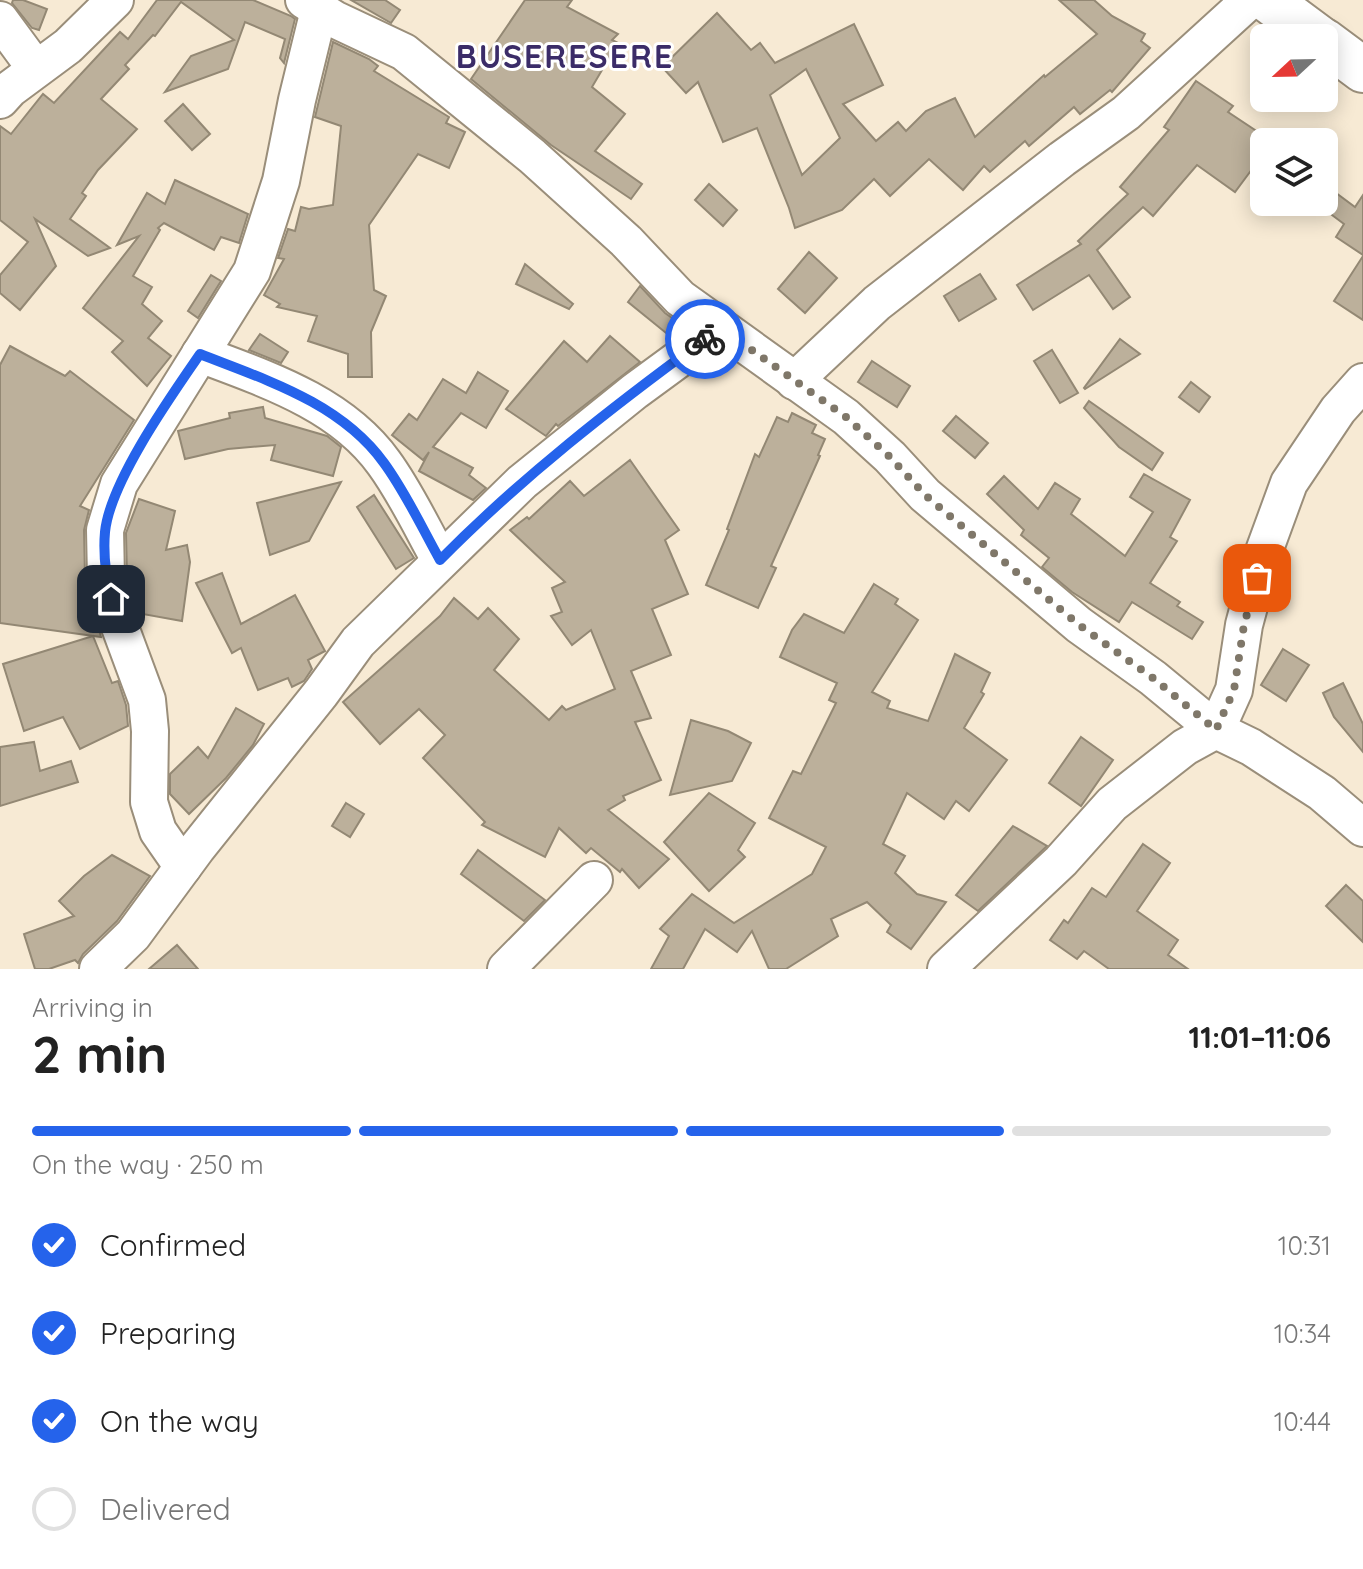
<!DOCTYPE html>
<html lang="en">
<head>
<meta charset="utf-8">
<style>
	body { margin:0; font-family:Quicksand,sans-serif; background:#f6f6f6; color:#222; height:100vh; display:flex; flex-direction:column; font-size:30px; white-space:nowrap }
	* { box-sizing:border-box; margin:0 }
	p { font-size:26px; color:#767676 }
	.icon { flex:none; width:44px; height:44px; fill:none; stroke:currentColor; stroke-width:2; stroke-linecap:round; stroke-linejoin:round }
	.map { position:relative; height:969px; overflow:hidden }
	.panel { display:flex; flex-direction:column; background:#fff; flex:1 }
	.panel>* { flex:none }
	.needle { width:52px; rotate:248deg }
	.controls { position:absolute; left:1250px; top:24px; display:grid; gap:16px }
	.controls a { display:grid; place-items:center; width:88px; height:88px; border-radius:12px; background:#fff; box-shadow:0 4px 20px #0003; font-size:40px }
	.pin { position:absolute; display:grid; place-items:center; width:68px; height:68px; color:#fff; margin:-34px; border-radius:16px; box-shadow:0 4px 12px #0006 }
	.courier { position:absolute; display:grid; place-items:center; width:80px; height:80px; margin:-40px; border:6px solid #2563eb; border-radius:50%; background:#fff; color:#222; box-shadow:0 2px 10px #0007 }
	.head em { font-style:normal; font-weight:800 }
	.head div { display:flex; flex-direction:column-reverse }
	.head { display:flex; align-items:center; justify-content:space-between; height:136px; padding:0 32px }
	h1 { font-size:52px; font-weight:800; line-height:60px }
	.bar { display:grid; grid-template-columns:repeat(4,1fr); gap:12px 8px; align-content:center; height:96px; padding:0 32px }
	.bar i { height:10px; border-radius:6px; background:#e0e0e0 }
	.bar .selected { background:#2563eb }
	.bar p { grid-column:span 4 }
	ol { padding:0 32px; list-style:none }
	li { display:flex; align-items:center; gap:24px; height:88px }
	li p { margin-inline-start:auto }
	li .icon { padding:8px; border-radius:50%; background:#2563eb; color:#fff; stroke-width:4 }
	li:last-child { color:#767676 }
	li i { width:44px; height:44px; border:4px solid #e0e0e0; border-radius:50% }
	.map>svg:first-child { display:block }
	.building { fill:#bcb09b; stroke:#938874; stroke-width:2; fill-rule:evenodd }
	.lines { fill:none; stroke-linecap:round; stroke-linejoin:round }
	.minor-casing { stroke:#9a8e7a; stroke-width:40 }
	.highway-casing { stroke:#9a8e7a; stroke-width:48 }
	.minor { stroke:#fff; stroke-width:36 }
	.highway { stroke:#fff; stroke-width:44 }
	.done { stroke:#7f7769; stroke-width:8; stroke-dasharray:0 14.4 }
	.route { stroke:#2563eb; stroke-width:10 }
	.labels { text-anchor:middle; stroke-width:6; stroke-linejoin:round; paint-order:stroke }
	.district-label { font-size:32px; font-weight:bold; letter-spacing:2px; fill:#3b2c68; stroke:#fff }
</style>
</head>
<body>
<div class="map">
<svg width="1363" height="969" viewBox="0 0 1363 969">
	<rect width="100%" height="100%" fill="#f7ead4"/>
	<g class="building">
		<polygon points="13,0 23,0 47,9 39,30 32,28 12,3"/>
		<polygon points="157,0 253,0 291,16 295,19 284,63 280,58 285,39 245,22 228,69 165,92 191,56 234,40 181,2 155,36 153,35 125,65 129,69 101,99 137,129 98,170 82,193 86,196 70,219 110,248 88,256 35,219 56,266 20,310 0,293 0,275 28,242 0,220 0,126 11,134 43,94 54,103 120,32 128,39"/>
		<polygon points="351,0 385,0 400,10 391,23"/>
		<polygon points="525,0 572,0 567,7 618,34 612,40 618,43 592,87 625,114 595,151 642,184 631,199 551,145 471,79"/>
		<path d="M1059,0H1094L1112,16L1145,34L1141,41L1150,48L1112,92L1110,90L1080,114L1074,107L1029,146L1025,141L990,172L984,166L963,190L929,159L890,196L874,179L842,210L795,228L789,208L757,128L723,142L698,82L686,93L662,67L717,13L751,50L760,43L775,63L854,24L883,85L843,104L876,141L898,122L906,131L926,111L955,98L975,137L1044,75L1045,77L1097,34ZM806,69L840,138L802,175L770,95Z"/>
		<polygon points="333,42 369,59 378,66 374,71 449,117 446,123 465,132 449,168 418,154 369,225 374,290 386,296 371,332 372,377 348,377 348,354 308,341 317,316 277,307 280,304 264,295 284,259 278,258 288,229 295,231 301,207 309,209 333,205 341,126 315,117"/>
		<polygon points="1196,81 1233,106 1228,112 1261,134 1255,143 1264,149 1264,153 1235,192 1197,165 1153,216 1143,207 1097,250 1130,297 1113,309 1089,275 1033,310 1017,285 1081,244 1078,241 1128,194 1120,187 1169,130 1164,127"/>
		<polygon points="183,104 210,134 192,150 165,121"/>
		<polygon points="175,180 248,214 239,243 221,237 214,250 164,223 158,228 160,230 133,276 152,287 142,304 162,321 148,338 171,356 147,386 112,352 123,341 83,308 139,236 117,245 147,193 165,204"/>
		<polygon points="709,184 737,210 723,226 695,200"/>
		<polygon points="1324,184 1355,207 1363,195 1363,255 1336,237 1344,224 1324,209"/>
		<polygon points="809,252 837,278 805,313 778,289"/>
		<polygon points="1363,256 1363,320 1334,301"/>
		<polygon points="525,264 573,304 569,309 516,284"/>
		<polygon points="980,274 996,299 959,321 944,296"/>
		<polygon points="211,275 221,281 198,318 188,311"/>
		<polygon points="640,286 665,313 682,325 671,337 628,302"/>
		<polygon points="260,334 288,352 281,363 249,350"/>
		<polygon points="610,336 640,362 558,426 556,424 546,436 506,409 564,341 587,362"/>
		<polygon points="1120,339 1140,354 1085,389 1084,388"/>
		<polygon points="10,346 65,376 70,371 134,420 80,506 89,510 84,530 85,578 101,637 0,623 0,365"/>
		<polygon points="1052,350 1078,393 1060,403 1034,361"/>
		<polygon points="872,361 910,386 897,407 858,382"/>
		<polygon points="478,372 508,391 486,428 461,413 433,447 473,468 469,475 486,488 473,500 419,471 429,452 423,460 392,435 409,414 417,420 443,379 466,393"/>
		<polygon points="1191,382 1210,397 1199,412 1179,397"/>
		<polygon points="1089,401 1163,453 1152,470 1119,447 1084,408"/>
		<polygon points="263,407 265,418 327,436 341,447 333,476 271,460 275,445 228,449 185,459 178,431 230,418 229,413"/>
		<polygon points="792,413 816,425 812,433 825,439 818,455 820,456 771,566 776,568 758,608 706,585 729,530 727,529 755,454 759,457 777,417 788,422"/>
		<polygon points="956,416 988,443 975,458 943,431"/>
		<polygon points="630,460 679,530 665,540 688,594 652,609 671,655 631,671 651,718 635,722 661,780 623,796 625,800 608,810 669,859 639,888 622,869 620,872 591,848 586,853 559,828 545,857 482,825 485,822 423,758 445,735 419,709 380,744 343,702 440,616 454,598 478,619 488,608 519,639 494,670 549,720 562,706 566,710 615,689 591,630 572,645 551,616 562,612 552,588 565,582 510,530 527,517 529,519 570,481 584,496"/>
		<polygon points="1144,474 1190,500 1170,537 1177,541 1150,583 1180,602 1177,606 1203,622 1192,639 1132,602 1119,622 1072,592 1042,567 1049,558 1021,535 1024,530 987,494 1004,476 1038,509 1055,483 1080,499 1071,514 1125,556 1153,512 1130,497"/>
		<polygon points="341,482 309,541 270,555 257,503"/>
		<polygon points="374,495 414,558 396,569 357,507"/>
		<polygon points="139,499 175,511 166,550 187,545 190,562 182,621 137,613 127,575 126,533"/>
		<polygon points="222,573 241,624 295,595 325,651 308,660 312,669 304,681 292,687 288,678 258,690 241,648 232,653 196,583"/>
		<polygon points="874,584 898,599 895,604 918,620 872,692 890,701 887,708 928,721 955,654 990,673 981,692 984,694 964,728 1007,760 969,811 956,801 944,819 907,793 883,844 905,856 895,873 917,894 946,902 911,949 887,932 891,925 867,902 831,919 838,936 786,969 769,969 752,931 737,952 705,929 683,969 651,969 669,936 660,929 692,894 734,923 812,874 826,847 769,818 793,771 801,774 836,703 829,700 837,683 780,657 792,630 804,614 844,633"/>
		<polygon points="93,636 112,683 118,681 126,705 128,726 80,749 63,717 24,731 3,664"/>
		<polygon points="1283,649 1309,665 1286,701 1261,685"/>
		<polygon points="1343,683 1363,724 1363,752 1334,717 1323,693"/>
		<polygon points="236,708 264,724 253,745 226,778 189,814 170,794 170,774 198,747 208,758"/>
		<polygon points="691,720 728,731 751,743 732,781 670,795"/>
		<polygon points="1081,737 1113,760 1081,806 1049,783"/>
		<polygon points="34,742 40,771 71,761 78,782 0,806 0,747"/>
		<polygon points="709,793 755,823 738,850 745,857 709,891 664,842"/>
		<polygon points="346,803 364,814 350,837 332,826"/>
		<polygon points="1013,826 1047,846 978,911 956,895"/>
		<polygon points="1143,844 1170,863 1137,911 1178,940 1168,955 1188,969 1109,969 1084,951 1077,959 1050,940 1064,920 1068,923 1092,888 1106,897"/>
		<polygon points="478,850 545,900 524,921 461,874"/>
		<polygon points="112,855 150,876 117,921 83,954 78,963 75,960 49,969 35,969 24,934 74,916 59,901 84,876"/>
		<polygon points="1346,885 1363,901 1363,942 1326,906"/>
		<polygon points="177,945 198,969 149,969"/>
	</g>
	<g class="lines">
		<defs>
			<g id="minor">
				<polyline points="304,0 334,19 404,52 532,156 626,241 680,298 846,417 890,457 925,495 1079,625 1153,678 1216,730 1251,747 1322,793 1363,828"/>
				<polyline points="0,20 36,69"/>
				<polyline points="0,100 10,89 68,46 115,0"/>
				<path d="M200,354C266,379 341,403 384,463C406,493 422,528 440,560"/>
				<polyline points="794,381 877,303 1062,159 1126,113 1250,0"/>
				<polyline points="183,867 158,831 149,802 150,731 147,700 117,619 106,578 105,530 119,484 252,271 281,181 297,100 319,10"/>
				<polyline points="98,969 133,935 197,848 321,693 358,642 522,482 635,391 721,328"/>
				<polyline points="506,969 594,880"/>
				<polyline points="946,969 1061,861 1112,804 1185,747 1216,730 1234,690 1244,625 1263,554 1289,483 1338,410 1363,382"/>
			</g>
			<g id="highway">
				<polyline points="1268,0 1319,38"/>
				<polyline points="1324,41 1363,70"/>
			</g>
		</defs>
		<use href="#minor" class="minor-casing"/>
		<use href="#highway" class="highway-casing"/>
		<use href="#minor" class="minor"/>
		<use href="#highway" class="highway"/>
	</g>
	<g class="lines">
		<polyline class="done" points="705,339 721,328 846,417 890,457 925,495 1079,625 1153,678 1216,730 1234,690 1244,625 1257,578"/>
		<path class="route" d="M111,599C106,577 103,554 105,532C110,482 171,396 200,354C266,380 341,403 384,463C406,493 422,528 440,560C521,478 612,407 705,339"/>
	</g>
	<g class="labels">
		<g class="district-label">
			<text x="565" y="68">BUSERESERE</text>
		</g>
	</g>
</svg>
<div class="controls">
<a><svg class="needle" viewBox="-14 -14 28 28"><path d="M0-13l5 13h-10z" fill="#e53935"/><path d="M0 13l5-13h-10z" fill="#767676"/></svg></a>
<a><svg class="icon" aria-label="layers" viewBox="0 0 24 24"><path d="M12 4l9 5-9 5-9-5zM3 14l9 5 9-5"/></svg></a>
</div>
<div class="pin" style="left:1257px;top:578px;background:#ea580c"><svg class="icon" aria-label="bag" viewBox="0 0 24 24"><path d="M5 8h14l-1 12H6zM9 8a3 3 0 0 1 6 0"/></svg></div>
<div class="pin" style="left:111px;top:599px;background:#1f2937"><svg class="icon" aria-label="home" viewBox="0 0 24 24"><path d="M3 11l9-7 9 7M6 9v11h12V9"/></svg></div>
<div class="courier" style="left:705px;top:339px"><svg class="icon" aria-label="bike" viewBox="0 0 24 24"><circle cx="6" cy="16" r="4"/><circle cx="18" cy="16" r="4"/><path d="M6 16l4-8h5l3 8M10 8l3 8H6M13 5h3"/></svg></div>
</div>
<section class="panel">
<div class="head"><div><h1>2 min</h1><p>Arriving in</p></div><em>11:01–11:06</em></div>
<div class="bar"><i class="selected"></i><i class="selected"></i><i class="selected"></i><i></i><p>On the way · 250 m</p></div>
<ol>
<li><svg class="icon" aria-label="check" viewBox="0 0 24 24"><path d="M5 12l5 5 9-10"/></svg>Confirmed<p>10:31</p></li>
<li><svg class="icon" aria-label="check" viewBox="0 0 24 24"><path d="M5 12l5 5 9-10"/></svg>Preparing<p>10:34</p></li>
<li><svg class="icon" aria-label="check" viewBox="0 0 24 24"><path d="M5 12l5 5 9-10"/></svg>On the way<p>10:44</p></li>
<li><i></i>Delivered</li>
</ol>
</section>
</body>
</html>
